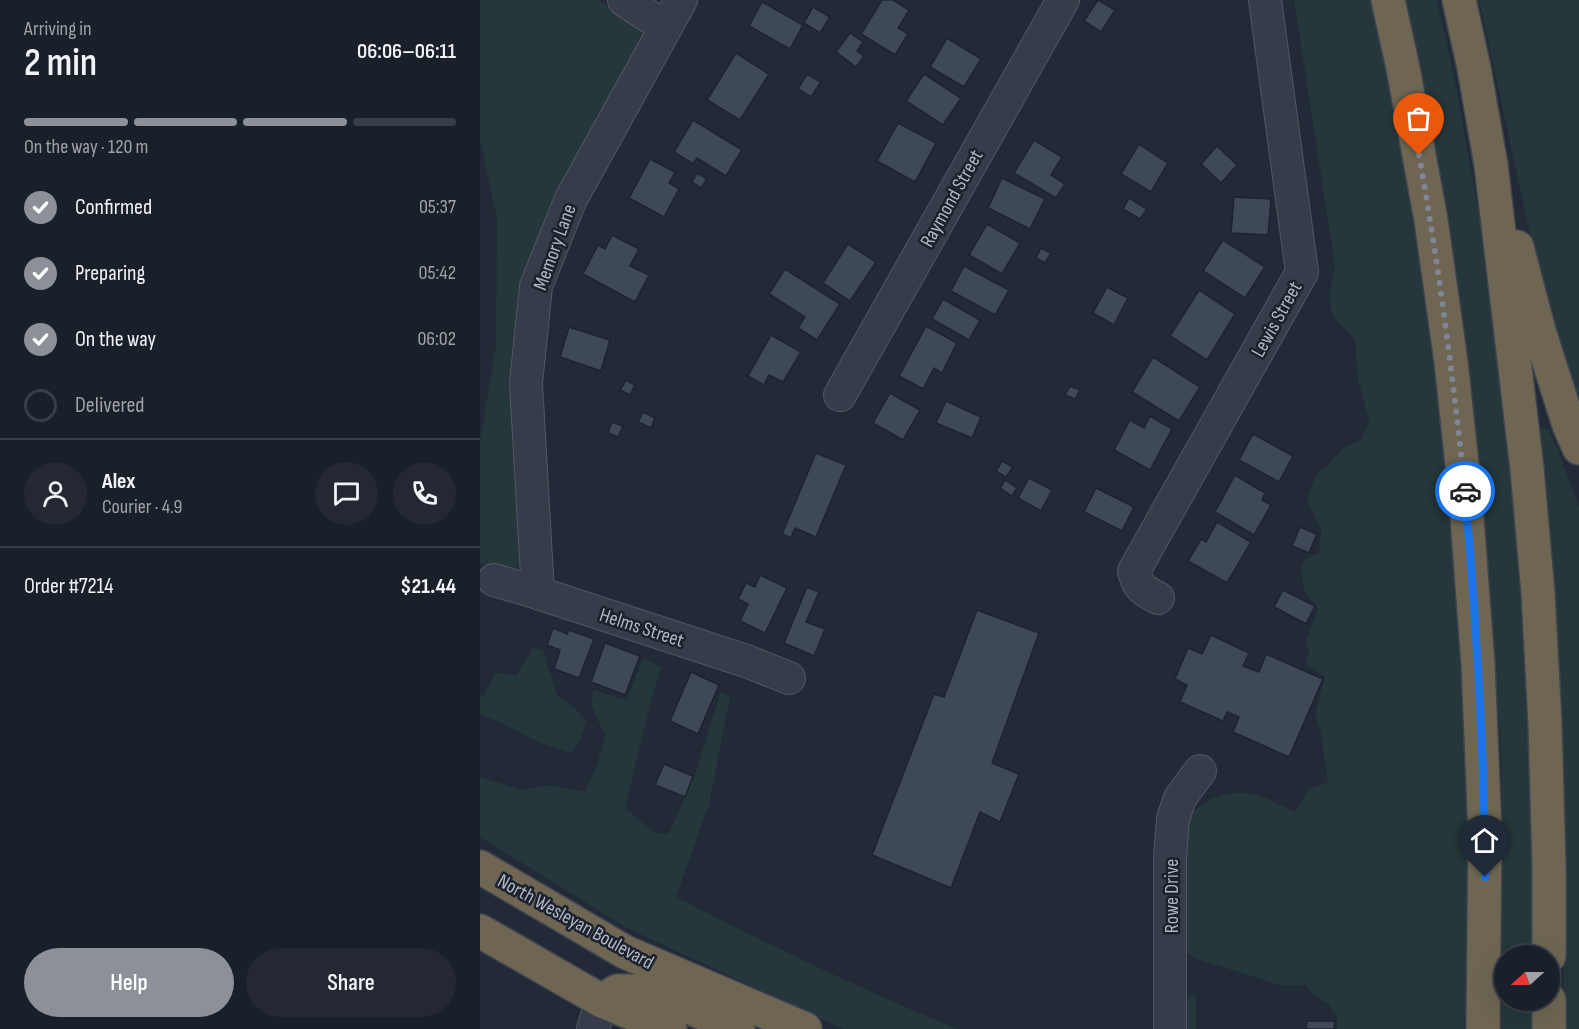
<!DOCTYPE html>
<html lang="en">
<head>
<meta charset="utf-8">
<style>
	body { margin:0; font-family:"Sofia Sans Condensed",sans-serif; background:#232832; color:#f1f3f6; height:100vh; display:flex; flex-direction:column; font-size:22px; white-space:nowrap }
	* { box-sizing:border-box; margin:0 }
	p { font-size:20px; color:#9fa3a8 }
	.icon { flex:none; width:33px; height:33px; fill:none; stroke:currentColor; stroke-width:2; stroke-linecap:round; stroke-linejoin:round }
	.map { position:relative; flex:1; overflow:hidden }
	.sheet { display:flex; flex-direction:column; background:#1a202a; width:480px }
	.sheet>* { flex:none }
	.needle { width:39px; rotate:249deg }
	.tools { position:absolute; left:1014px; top:945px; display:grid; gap:12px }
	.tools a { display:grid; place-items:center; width:66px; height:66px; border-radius:50%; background:#1a202a; box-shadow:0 6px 24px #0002,0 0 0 2px #383e47; font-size:30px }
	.pin { position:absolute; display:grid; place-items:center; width:51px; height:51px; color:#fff; margin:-62px -26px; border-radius:50% 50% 50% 0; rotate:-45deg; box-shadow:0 0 6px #0007 }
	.pin .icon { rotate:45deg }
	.courier { position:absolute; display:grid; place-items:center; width:60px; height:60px; margin:-30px; border:4px solid #1a73e8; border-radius:50%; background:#fff; color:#222; box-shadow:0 2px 8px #0007 }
	.headline em { font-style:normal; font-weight:600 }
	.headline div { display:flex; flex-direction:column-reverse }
	.headline { display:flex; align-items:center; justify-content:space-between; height:102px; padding:0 24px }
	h1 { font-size:39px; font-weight:600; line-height:45px }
	.bar { display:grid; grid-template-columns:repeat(4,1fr); gap:9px 6px; align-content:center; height:72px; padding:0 24px }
	.bar i { height:8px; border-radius:4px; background:#383e47 }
	.bar .selected { background:#8c9099 }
	.bar p { grid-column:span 4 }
	.line { display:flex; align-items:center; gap:15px; padding:0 24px; border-top:2px solid #383e47 }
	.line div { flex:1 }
	.round { display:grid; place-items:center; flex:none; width:63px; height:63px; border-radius:32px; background:#232832 }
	ol { padding:0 24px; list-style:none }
	li { display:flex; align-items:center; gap:18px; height:66px }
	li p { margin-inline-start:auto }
	li .icon { padding:6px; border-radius:50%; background:#8c9099; color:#fff; stroke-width:4 }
	li:last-child { color:#9fa3a8 }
	li i { width:33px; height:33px; border:3px solid #383e47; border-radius:50% }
	.primary-button { display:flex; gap:12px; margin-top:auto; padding:12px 24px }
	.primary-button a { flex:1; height:69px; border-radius:36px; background:#8c9099; color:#fff; font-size:24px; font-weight:600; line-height:69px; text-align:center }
	.primary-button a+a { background:#232832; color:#f1f3f6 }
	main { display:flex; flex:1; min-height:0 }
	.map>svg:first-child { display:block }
	.green { fill:#25373a }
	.building { fill:#3e4858; stroke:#1d232f; stroke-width:1.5 }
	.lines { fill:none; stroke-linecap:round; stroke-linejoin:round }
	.minor-casing { stroke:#515763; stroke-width:34 }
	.highway-casing { stroke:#3e4450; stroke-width:36 }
	.minor { stroke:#363c49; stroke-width:32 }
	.highway { stroke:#6e6653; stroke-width:33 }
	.done { stroke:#7f8694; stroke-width:6; stroke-dasharray:0 10.8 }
	.route { stroke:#1a73e8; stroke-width:8 }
	.labels { text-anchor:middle; stroke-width:5; stroke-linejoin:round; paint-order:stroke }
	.street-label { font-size:20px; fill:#b1b7c5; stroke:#1b212d }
</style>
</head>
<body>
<main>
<section class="sheet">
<div class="headline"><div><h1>2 min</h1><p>Arriving in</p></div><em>06:06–06:11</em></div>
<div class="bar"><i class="selected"></i><i class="selected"></i><i class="selected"></i><i></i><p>On the way · 120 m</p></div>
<ol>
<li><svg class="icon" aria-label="check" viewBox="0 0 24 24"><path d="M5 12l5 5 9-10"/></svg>Confirmed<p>05:37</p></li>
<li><svg class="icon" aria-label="check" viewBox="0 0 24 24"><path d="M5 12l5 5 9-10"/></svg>Preparing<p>05:42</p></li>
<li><svg class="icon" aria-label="check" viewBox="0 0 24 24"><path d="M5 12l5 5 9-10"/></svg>On the way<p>06:02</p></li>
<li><i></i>Delivered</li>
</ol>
<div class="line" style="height:108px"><a class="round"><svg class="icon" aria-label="person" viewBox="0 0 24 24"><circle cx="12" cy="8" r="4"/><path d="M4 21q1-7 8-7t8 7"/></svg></a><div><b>Alex</b><p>Courier · 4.9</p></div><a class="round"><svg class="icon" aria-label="chat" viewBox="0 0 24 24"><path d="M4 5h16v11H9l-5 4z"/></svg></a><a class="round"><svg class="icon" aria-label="phone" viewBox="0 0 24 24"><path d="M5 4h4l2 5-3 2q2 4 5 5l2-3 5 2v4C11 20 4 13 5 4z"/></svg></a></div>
<div class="line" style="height:78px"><div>Order #7214</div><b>$21.44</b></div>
<div class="primary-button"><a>Help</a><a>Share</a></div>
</section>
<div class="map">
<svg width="1099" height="1029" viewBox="0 0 1099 1029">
	<rect width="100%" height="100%" fill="#222a38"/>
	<g class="green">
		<polygon points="0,0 118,0 153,21 161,30 163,39 52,271 32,360 32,443 41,515 43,561 34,569 15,567 0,563 0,441 16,345 17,219 0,140"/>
		<path d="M814,0H893L927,170L948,295L980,606L992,904L984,1029H857V1017L847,1003L832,994L826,985L803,986L717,959L704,951L702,835C704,831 705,826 707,822C718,799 749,789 772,794C786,797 802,806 815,812L829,789L848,782L841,734L835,714L845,677L826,664L829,653L826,640L838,609L824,590L821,568L825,560L839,553L841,529L827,500L835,476L846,467L863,448L882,439L889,421L878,379L875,339L853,317L849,296L855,266Z"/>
		<polygon points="925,0 957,0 975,81 1006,255 1029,451 1041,607 1049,767 1053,955 1024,956 1024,1000 1053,1001 1052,1029 1022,1029 1022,758 1008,593 962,190 932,28"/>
		<polygon points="999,0 1099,0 1099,424 1056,262"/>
		<polygon points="1060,429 1068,429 1078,450 1099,507 1099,1029 1084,1029 1079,674"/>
		<polygon points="53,648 63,650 77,696 95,708 106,721 100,740 91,753 56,741 20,722 0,715 0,695 4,696 15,673 37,675"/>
		<path d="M163,658L181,667L170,704L145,808L174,833L189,834L216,772L241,691L250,697L229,804L196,897C288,944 381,990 477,1029H364L147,928L0,837V777L42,790L72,785L105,792L117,765L125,735L111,705L113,690L147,700Z"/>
		<polygon points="716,995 716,1029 705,1029 705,1004 708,996"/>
	</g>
	<g class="building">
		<polygon points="402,0 413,0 429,10 418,28 428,34 415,55 381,34"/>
		<polygon points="618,0 635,10 621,32 604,21"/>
		<polygon points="282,2 323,25 310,49 269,26"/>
		<polygon points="333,7 350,17 340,33 324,23"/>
		<polygon points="370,33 383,42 377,51 384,56 376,67 356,52"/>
		<polygon points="467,38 501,59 484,87 450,67"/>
		<polygon points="256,53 289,74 260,120 227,100"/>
		<polygon points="327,74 341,82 331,97 318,89"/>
		<polygon points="444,74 481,98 463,125 426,101"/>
		<polygon points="213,120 262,150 246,176 217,158 213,164 194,152"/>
		<polygon points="418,123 456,143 435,182 397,161"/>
		<polygon points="554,140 582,157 571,175 585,184 576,198 534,173"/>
		<polygon points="659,144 688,163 671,192 641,174"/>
		<polygon points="737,146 757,165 741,183 721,164"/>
		<polygon points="170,159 195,172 189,183 199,189 184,217 149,198"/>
		<polygon points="217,173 227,179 221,188 212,182"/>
		<polygon points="522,178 565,199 550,229 508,208"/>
		<polygon points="754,197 791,199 788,235 751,233"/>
		<polygon points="649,198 667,209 660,219 643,209"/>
		<polygon points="507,224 540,243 522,274 489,255"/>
		<polygon points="132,235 159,249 150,266 169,275 155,302 103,274 118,245 125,249"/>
		<polygon points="743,240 785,267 765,298 723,271"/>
		<polygon points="368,244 396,262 370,301 343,283"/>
		<polygon points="561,248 571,253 565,263 556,258"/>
		<polygon points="484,266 529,290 515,315 471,291"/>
		<polygon points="305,269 360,304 337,340 318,328 325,317 289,294"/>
		<polygon points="627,287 648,298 634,325 613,313"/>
		<polygon points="719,290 755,314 727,360 690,336"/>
		<polygon points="463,299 500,320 489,340 452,319"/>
		<polygon points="446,326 477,343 462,373 454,368 443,389 419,376"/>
		<polygon points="89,327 130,340 121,371 80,357"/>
		<polygon points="291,335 321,352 303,382 289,375 284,385 268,376"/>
		<polygon points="673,357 720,387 699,421 652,392"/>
		<polygon points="146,380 155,385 150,395 140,390"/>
		<polygon points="590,386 600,390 595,399 585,395"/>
		<polygon points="410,393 440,410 423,440 393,423"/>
		<polygon points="466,401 501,417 492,438 456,423"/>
		<polygon points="163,412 175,418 171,428 158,422"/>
		<polygon points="670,416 692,429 670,470 634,450 650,420 664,428"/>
		<polygon points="132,422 143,426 138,437 128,433"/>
		<polygon points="773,434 813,456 799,482 759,460"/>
		<polygon points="336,453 366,465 336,537 315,528 311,538 302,534"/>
		<polygon points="522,461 533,467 526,477 516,471"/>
		<polygon points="755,475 785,493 782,500 791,505 774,535 735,512"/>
		<polygon points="549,478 572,490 561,511 538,498"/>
		<polygon points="525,480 537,488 532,496 520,488"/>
		<polygon points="616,488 654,507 642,531 604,512"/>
		<polygon points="737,522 771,542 747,583 708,561 721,539 726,542"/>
		<polygon points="820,527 837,534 829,553 812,546"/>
		<polygon points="280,575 307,588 285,633 260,621 268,604 258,599 266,583 275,587"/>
		<polygon points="327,587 339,592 326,622 345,629 334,656 304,643"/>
		<polygon points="803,590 835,606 826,624 794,607"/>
		<polygon points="497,610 559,633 512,763 539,774 520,822 500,812 471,888 392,855 454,694 464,697"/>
		<polygon points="73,628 87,634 89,630 114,639 99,678 74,669 80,650 67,645"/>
		<polygon points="731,635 769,653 763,666 779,672 786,654 843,679 809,757 753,732 759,717 747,712 743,721 700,702 707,685 695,679 708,648 722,654"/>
		<polygon points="125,643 160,656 145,695 111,682"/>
		<polygon points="211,672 239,685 218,734 190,721"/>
		<polygon points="184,764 213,776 205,797 175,785"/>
		<polygon points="827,1021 855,1021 854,1029 826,1029"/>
	</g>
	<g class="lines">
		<defs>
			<g id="minor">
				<polyline points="144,0 185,27"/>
				<polyline points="360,395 583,0"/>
				<polyline points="14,580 58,593 266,661 309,678"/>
				<polyline points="58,593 46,383 56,286 91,199 201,0"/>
				<path d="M678,598C664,591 658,588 654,571L822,272L785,0"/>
				<polyline points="113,1029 122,1001"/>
				<polyline points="690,1029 690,858 693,819 700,798 720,771"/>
			</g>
			<g id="highway">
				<polyline points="908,0 923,68 951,220 971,362 985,492 998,664 1005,833 1003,1029"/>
				<polyline points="979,0 994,68 1011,165 1047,469 1058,593 1065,724 1069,866 1069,956"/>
				<polyline points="1037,247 1059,331 1089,425 1099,448"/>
				<polyline points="0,867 145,952 325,1029"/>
				<polyline points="0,931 122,1001 190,1029"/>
				<polyline points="122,1001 137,991 173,991 258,1029"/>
				<polyline points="1069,1029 1069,1000"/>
			</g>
		</defs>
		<use href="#minor" class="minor-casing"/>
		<use href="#highway" class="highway-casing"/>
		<use href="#minor" class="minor"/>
		<use href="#highway" class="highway"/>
	</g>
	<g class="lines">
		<path class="done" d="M939,155C959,266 973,378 985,491"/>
		<path class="route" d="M985,491C996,619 1005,748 1005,877"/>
	</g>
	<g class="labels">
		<g class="street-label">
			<text transform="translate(471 198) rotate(-61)" y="7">Raymond Street</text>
			<text transform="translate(74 247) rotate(-70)" y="7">Memory Lane</text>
			<text transform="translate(796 319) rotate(-61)" y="7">Lewis Street</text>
			<text transform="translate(162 627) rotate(18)" y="7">Helms Street</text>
			<text transform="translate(691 896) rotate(-90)" y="7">Rowe Drive</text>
			<text transform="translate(96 921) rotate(29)" y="7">North Wesleyan Boulevard</text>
		</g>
	</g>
</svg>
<div class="tools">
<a><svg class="needle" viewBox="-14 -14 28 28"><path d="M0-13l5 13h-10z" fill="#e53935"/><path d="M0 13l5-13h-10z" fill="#9fa3a8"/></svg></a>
</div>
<div class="pin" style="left:939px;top:155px;background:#ea580c"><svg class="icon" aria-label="bag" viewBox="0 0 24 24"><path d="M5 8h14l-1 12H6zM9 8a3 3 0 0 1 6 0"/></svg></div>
<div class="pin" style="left:1005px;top:877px;background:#1f2937"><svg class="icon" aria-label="home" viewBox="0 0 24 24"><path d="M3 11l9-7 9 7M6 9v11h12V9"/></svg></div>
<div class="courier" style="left:985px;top:491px"><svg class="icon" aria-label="car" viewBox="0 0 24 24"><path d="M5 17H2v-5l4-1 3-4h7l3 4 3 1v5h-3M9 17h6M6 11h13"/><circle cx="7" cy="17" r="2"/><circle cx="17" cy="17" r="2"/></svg></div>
</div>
</main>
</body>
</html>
